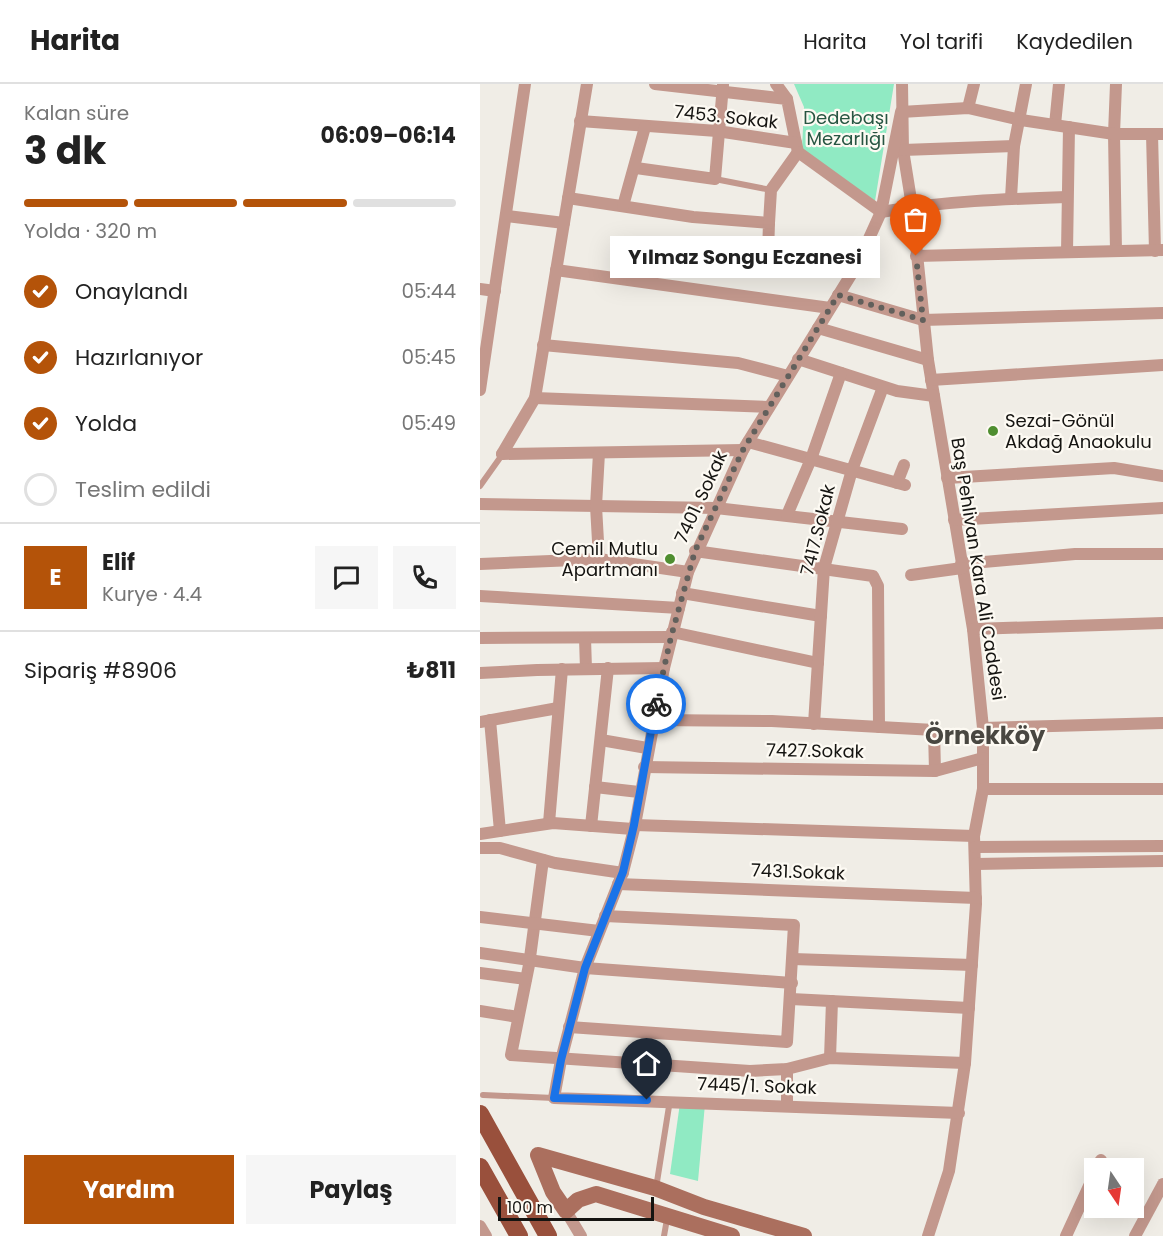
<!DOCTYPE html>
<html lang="tr">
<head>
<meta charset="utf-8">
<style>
	body { margin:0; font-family:Poppins,sans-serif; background:#f6f6f6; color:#222; height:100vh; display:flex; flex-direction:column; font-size:22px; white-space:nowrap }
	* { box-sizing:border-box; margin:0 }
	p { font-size:20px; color:#767676 }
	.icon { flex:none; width:33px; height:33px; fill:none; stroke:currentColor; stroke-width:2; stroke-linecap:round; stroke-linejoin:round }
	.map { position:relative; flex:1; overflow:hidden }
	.side { display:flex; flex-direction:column; background:#fff; width:480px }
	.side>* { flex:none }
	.needle { width:39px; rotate:167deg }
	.fabs { position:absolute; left:604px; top:1074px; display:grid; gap:12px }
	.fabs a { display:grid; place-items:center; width:60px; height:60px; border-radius:0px; background:#fff; box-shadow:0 6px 24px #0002; font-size:30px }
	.scale { position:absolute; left:18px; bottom:15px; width:156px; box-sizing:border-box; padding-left:6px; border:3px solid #151411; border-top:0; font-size:16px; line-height:21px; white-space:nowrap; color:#151411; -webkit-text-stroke:4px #fdfaf3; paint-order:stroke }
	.pin { position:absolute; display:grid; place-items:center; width:51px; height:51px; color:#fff; margin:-62px -26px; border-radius:50% 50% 50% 0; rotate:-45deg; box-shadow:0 0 6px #0007 }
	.pin .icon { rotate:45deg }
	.courier { position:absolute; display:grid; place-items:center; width:60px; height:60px; margin:-30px; border:4px solid #1a73e8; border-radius:50%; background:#fff; color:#222; box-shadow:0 2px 8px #0007 }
	.bubble { position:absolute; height:42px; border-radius:0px; background:#fff; box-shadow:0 6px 24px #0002; font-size:20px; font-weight:700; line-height:42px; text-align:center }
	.overview em { font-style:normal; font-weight:700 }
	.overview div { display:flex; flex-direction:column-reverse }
	.overview { display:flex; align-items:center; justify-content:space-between; height:102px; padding:0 24px }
	h1 { font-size:39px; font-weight:700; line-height:45px }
	.bar { display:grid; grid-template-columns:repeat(4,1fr); gap:9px 6px; align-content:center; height:72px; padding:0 24px }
	.bar i { height:8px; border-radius:4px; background:#e0e0e0 }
	.bar .current { background:#b45309 }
	.bar p { grid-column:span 4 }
	.line { display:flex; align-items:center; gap:15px; padding:0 24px; border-top:2px solid #e0e0e0 }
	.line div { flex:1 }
	.round { display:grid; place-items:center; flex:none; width:63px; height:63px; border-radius:0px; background:#f6f6f6 }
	ol { padding:0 24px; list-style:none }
	li { display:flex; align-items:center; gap:18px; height:66px }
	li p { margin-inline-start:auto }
	li .icon { padding:6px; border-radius:50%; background:#b45309; color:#fff; stroke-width:4 }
	li:last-child { color:#767676 }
	li i { width:33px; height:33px; border:3px solid #e0e0e0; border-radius:50% }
	.primary-button { display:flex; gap:12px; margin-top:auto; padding:12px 24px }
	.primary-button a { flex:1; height:69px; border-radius:0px; background:#b45309; color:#fff; font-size:24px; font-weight:700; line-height:69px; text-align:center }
	.primary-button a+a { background:#f6f6f6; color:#222 }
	header { display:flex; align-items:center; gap:36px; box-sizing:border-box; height:84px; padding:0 30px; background:#fff; border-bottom:2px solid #e0e0e0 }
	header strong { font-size:28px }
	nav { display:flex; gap:33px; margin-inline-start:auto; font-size:21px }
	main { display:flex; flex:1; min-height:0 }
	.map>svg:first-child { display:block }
	.green { fill:#90eac3 }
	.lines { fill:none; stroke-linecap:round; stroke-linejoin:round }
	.lane { stroke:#c3988d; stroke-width:6 }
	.street { stroke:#c3988d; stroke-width:12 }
	.secondary { stroke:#ab6f5e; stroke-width:16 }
	.primary { stroke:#99503c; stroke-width:18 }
	.done { stroke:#62605c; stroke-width:6; stroke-dasharray:0 10.8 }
	.route { stroke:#1a73e8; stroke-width:8 }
	.poi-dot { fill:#4f8e30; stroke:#fdfaf3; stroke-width:2 }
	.labels { text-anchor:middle; stroke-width:4.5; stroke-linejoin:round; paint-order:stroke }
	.street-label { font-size:18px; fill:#151411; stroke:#fdfaf3 }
	.park-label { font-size:18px; fill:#275542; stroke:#fdfaf3 }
	.poi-label { font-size:18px; fill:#151411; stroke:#fdfaf3; text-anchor:start }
	.district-label { font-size:24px; font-weight:bold; fill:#494741; stroke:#fdfaf3 }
</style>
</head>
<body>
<header>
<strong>Harita</strong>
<nav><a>Harita</a><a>Yol tarifi</a><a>Kaydedilen</a></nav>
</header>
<main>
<section class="side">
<div class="overview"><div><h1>3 dk</h1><p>Kalan süre</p></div><em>06:09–06:14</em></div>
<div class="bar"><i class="current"></i><i class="current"></i><i class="current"></i><i></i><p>Yolda · 320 m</p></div>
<ol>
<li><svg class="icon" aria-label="check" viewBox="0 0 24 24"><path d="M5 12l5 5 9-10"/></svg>Onaylandı<p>05:44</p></li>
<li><svg class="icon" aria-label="check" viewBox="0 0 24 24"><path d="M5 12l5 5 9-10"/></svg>Hazırlanıyor<p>05:45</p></li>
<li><svg class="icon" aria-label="check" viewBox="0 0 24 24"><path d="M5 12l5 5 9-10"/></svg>Yolda<p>05:49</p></li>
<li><i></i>Teslim edildi</li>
</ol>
<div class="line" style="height:108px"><b class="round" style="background:#b45309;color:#fff">E</b><div><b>Elif</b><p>Kurye · 4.4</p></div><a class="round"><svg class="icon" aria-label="chat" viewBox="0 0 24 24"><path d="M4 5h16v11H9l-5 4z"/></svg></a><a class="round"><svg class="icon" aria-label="phone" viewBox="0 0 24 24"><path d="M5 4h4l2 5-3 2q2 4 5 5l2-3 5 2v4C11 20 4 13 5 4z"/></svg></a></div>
<div class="line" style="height:78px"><div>Sipariş #8906</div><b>₺811</b></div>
<div class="primary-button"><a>Yardım</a><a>Paylaş</a></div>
</section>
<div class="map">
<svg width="683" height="1152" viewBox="0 0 683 1152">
	<rect width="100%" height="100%" fill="#f0ede6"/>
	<g class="green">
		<polygon points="314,0 414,0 395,117 322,65 324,23"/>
		<polygon points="200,1019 225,1020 218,1097 190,1090"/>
	</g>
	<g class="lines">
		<g class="lane">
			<polyline points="235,95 291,106"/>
			<polyline points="0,402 22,371"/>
			<polyline points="3,1011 74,1014"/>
			<polyline points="176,1104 190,1016"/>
			<polyline points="184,1152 187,1135"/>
		</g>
		<g class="street">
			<polyline points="175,0 307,15 316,59"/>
			<polyline points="296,0 307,15"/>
			<polyline points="422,0 423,66 432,122 448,276 493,545 503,644 503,705 494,752 496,820 485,979 469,1087 448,1152"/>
			<polyline points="488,24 494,0"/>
			<path d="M100,37L237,47L316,59L318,68L401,128C463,117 525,115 587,113"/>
			<polyline points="575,41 579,0"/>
			<polyline points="672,50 675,167"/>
			<polyline points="423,66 534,62"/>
			<polyline points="156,84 235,95 243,1"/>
			<polyline points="88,114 213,133 289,139 288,169 377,181"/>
			<polyline points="531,114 534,62 546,0"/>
			<polyline points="143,122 165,43"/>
			<polyline points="27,132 84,139"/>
			<polyline points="289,139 291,106 318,68"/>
			<polyline points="636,167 634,50 636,0"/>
			<polyline points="587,168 589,43"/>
			<polyline points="436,172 683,166"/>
			<polyline points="76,186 350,224"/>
			<polyline points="0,205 15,207"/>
			<polyline points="358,211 443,236 683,229"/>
			<polyline points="338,244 448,276"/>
			<polyline points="63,261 258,279 308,292"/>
			<polyline points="318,275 417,307 454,312"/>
			<polyline points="451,296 683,281"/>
			<polyline points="0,306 45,0"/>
			<polyline points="55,314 289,323"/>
			<polyline points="268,358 425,401"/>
			<polyline points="22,370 55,314 107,0"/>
			<polyline points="22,370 263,366"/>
			<polyline points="467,394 634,384 683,392"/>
			<polyline points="417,399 424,381"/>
			<polyline points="0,420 236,424 422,445"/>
			<polyline points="307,431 331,375 361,289"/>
			<polyline points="474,436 683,424"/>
			<polyline points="215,467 393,492 398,502 399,643"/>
			<polyline points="119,475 116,422 119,369"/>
			<polyline points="0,480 119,475 208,488"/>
			<polyline points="481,480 595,470 683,470"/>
			<polyline points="431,491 482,484"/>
			<polyline points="202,509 341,532"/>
			<polyline points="0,512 199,524"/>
			<polyline points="493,545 683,539"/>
			<polyline points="192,548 338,579"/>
			<polyline points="0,554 191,553"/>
			<polyline points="105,554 106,585"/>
			<polyline points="0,589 57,586 184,584"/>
			<polyline points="10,636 20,747"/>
			<polyline points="173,636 292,637 454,646 455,687"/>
			<polyline points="0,638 78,624"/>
			<polyline points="334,640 344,484 372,386 403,303"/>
			<polyline points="503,644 683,639"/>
			<polyline points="121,656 167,664"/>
			<polyline points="164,683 455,687 503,674"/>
			<polyline points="115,703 159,708"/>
			<polyline points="503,705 683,705"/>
			<polyline points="69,739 82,585"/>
			<polyline points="155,741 494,752"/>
			<polyline points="111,742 128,584"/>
			<polyline points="0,750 73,739 153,745"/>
			<polyline points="495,763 682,762"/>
			<polyline points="0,764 20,764 75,779 143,789"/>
			<polyline points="63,776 49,881 31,971 270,987 307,985 350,974 485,979"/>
			<polyline points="496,780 683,777"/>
			<polyline points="138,800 496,814"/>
			<polyline points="0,833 119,847"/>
			<polyline points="0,869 105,884 312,899"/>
			<polyline points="313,875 492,881"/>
			<polyline points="0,889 46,895"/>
			<polyline points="311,915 489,924"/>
			<polyline points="0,927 38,933"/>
			<polyline points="89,943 307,958 314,841 125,832"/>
			<polyline points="350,974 352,917"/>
			<polyline points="307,985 307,1021"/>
			<polyline points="479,1029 74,1014 81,976 105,884 143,788 155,741 184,584 208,488 263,366 377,181 401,128 421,28 488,24 541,36 634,50 683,50"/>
			<polyline points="617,1084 621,1076"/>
			<polyline points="86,1127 101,1152"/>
			<polyline points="0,1142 6,1152"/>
			<polyline points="586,1152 615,1089"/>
			<polyline points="655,1152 683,1100"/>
		</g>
		<polyline class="secondary" points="252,1152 116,1110 98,1116 86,1127 73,1108 58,1071 175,1104 224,1123 324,1152"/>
		<g class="primary">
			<polyline points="0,1030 68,1152"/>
			<polyline points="0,1083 39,1152"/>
		</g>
	</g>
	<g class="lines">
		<polyline class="done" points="176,620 191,553 215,467 263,366 358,211 443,236 436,172"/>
		<polyline class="route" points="167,1016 74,1014 81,976 105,884 143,788 154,741 176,620"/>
	</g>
	<g class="poi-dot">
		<circle cx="513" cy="347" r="6"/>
		<circle cx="190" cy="475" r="6"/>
	</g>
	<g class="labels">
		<g class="street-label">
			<text transform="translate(246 33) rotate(6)" y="6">7453. Sokak</text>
			<text transform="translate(221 413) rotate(-65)" y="6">7401. Sokak</text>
			<text transform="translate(338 446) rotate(-76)" y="6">7417.Sokak</text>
			<text transform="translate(498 485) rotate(81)" y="6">Baş Pehlivan Kara Ali Caddesi</text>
			<text transform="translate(335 667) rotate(1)" y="6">7427.Sokak</text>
			<text transform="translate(318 788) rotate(2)" y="6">7431.Sokak</text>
			<text transform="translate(277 1002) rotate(2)" y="6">7445/1. Sokak</text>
		</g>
		<g class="park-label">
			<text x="366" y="40">Dedebaşı<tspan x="366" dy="21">Mezarlığı</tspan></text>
		</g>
		<g class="poi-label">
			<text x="525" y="343">Sezai-Gönül<tspan x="525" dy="21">Akdağ Anaokulu</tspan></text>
			<text x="178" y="471" text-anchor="end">Cemil Mutlu<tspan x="178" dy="21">Apartmanı</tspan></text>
		</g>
		<g class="district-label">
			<text x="505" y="660">Örnekköy</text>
		</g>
	</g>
</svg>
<div class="fabs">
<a><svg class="needle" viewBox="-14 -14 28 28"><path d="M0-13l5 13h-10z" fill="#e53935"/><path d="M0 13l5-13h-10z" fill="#767676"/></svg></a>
</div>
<div class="scale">100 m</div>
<div class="pin" style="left:436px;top:172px;background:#ea580c"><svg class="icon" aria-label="bag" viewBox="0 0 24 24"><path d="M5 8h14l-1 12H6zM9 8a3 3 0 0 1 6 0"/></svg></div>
<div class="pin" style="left:167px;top:1016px;background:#1f2937"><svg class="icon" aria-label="home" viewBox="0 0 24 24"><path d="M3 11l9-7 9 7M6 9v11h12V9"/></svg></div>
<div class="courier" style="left:176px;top:620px"><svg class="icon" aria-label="bike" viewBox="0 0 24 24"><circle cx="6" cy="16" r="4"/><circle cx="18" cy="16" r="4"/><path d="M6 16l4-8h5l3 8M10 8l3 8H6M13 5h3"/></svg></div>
<div class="bubble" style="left:130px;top:152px;width:270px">Yılmaz Songu Eczanesi</div>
</div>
</main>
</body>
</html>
